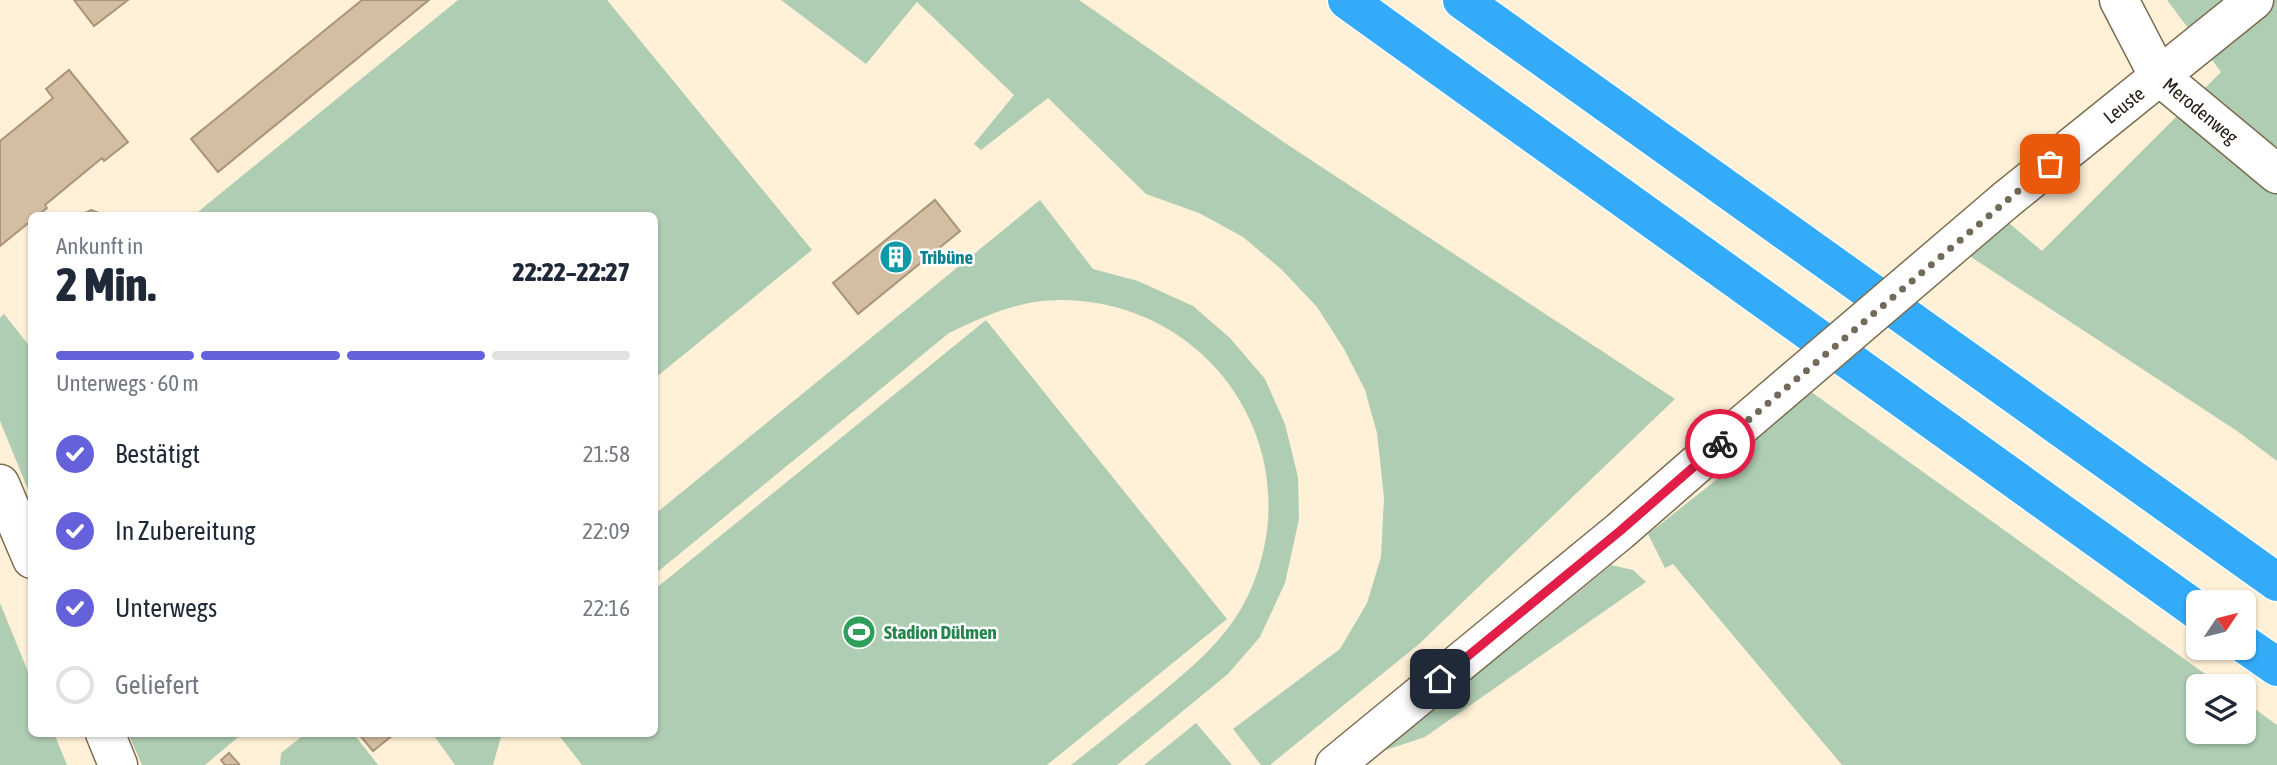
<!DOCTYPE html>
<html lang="de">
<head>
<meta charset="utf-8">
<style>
	body { margin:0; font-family:"Asap Condensed",sans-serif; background:#f6f6f7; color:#1f2937; height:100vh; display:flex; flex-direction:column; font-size:26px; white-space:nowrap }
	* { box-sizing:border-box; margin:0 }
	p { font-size:23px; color:#747a83 }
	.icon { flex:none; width:38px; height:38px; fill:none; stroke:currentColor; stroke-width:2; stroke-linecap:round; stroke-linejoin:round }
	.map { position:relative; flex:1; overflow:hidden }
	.side { position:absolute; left:28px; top:212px; width:630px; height:525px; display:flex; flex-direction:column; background:#fff; border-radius:10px; box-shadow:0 2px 5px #0004 }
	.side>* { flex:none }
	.needle { width:46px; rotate:55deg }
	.fabs { position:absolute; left:2186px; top:590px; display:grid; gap:14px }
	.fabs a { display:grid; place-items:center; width:70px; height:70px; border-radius:10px; background:#fff; box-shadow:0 2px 5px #0004; font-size:35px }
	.pin { position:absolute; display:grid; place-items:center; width:60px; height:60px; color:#fff; margin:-30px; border-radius:14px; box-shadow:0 4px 10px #0006 }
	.courier { position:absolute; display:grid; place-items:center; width:70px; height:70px; margin:-35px; border:5px solid #e11d48; border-radius:50%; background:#fff; color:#222; box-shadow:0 2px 9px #0007 }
	.head em { font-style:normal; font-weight:800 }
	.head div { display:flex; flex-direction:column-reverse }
	.head { display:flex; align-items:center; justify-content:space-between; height:119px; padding:0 28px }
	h1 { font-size:46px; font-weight:800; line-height:52px }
	.bar { display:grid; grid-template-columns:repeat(4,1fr); gap:10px 7px; align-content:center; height:84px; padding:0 28px }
	.bar i { height:9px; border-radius:5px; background:#e0e1e3 }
	.bar .current { background:#6561da }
	.bar p { grid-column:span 4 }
	ol { padding:0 28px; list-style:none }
	li { display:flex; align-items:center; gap:21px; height:77px }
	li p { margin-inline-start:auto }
	li .icon { padding:7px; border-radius:50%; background:#6561da; color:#fff; stroke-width:4 }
	li:last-child { color:#747a83 }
	li i { width:38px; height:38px; border:4px solid #e0e1e3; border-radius:50% }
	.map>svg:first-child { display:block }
	.green { fill:#aecdb2 }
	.building { fill:#d4bea2; stroke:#aa947a; stroke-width:2 }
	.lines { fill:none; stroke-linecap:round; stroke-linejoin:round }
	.minor-casing { stroke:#7c6d51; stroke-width:41 }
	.highway-casing { stroke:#fff; stroke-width:41 }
	.minor { stroke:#fff; stroke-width:38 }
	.highway { stroke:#33abf9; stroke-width:38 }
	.minor-bridge-casing { stroke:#7c6d51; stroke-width:41; stroke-linecap:butt }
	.minor-bridge { stroke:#fff; stroke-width:38 }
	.done { stroke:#736a5a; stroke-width:7; stroke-dasharray:0 12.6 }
	.route { stroke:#e11d48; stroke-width:9 }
	.labels { text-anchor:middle; stroke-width:5; stroke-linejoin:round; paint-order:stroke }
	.street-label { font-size:19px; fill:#272116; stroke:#fff }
	.culture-label { font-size:19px; font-weight:bold; fill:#0d838f; stroke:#fff; text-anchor:start }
	.leisure-label { font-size:19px; font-weight:bold; fill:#27864d; stroke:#fff; text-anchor:start }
</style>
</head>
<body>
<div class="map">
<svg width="2277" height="765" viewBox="0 0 2277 765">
	<rect width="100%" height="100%" fill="#fff1d8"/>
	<g class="green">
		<polygon points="458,0 607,0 812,250 655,378 654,215 194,215"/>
		<polygon points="781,0 1079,0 1285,143 1675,399 1419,644 1270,765 1261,765 1233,729 1340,649 1367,603 1381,557 1384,498 1377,433 1365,390 1344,349 1317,307 1281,269 1243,237 1199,213 1146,194 1048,98 981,150 974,144 1014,95 917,2 866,64"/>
		<polygon points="2167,0 2277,0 2277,461 2237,431 1968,255 2009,223 2042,251 2221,72"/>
		<path d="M1040,200L1093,269L1138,281L1193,306L1230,338L1265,379L1285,424L1298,477L1299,519L1285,583L1260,637L1228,674L1117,765H1071C1098,744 1124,723 1150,702C1191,668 1233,636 1253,584C1308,447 1211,303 1064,300C1021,299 986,315 949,333L655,574V514Z"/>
		<polygon points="4,314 31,348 31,497 0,421 0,318"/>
		<polygon points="986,320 1227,619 1047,765 582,765 557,733 654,733 655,589"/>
		<polygon points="1810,391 2222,686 2198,686 2198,732 2244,732 2244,701 2277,725 2277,765 1842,765 1673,564 1665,568 1648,534 1735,465 1730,459"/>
		<polygon points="1611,565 1633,570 1646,582 1425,737 1383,751"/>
		<polygon points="0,603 31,679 32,733 54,733 67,765 0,765"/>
		<polygon points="1196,723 1232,765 1144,765"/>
		<polygon points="128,733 243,733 205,765 142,765"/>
		<polygon points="306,733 353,733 378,765 280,765 281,753"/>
		<polygon points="432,733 502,733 493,765 455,765"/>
	</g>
	<g class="building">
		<polygon points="74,0 128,0 94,26"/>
		<polygon points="362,0 429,0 218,172 191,139"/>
		<polygon points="69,70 128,142 104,161 102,158 45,205 47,208 38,215 32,215 32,220 0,246 0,141 53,98 46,89"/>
		<polygon points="935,200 960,231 858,314 833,283"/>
		<polygon points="91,210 104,215 81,215"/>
		<polygon points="358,733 392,733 393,735 373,751"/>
		<polygon points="229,753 239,764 237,765 225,765 221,760"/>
	</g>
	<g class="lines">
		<defs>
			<g id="minor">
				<path id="s1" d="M2119,0L2158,75L2277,174"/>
				<path id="s2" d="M2007,199L2254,0"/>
				<polyline points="0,484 32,559"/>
				<polyline points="105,733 118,765"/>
				<polyline points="1335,765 1620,531 1706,456"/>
			</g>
			<g id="highway">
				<polyline points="1347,0 2198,611"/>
				<polyline points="1462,0 2277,582"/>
				<polyline points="2244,644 2277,667"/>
			</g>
		</defs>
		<use href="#minor" class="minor-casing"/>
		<use href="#highway" class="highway-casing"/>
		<use href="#minor" class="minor"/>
		<use href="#highway" class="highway"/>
		<defs>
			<polyline id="minor-bridge" points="1706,456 2007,199"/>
		</defs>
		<use href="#minor-bridge" class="minor-bridge-casing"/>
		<use href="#minor-bridge" class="minor-bridge"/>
	</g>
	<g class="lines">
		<polyline class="done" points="1720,444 2050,164"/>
		<polyline class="route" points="1440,679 1620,531 1720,444"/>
	</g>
	<defs>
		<symbol id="building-disc" viewBox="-11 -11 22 22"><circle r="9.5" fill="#0f9aa8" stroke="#fff"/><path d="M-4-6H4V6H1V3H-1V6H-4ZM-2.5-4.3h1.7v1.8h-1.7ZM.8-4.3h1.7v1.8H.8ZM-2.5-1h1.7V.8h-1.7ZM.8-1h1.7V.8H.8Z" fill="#fff"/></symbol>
		<symbol id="stadium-disc" viewBox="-11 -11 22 22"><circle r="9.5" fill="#2e9e5b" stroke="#fff"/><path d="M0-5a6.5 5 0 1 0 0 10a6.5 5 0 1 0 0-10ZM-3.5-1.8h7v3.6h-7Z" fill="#fff"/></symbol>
	</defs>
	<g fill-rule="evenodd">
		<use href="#building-disc" x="877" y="238" width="38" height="38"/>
		<use href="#stadium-disc" x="840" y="613" width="38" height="38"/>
	</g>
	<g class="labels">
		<g class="street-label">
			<text dy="7" stroke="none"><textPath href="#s2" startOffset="150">Leuste</textPath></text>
			<text dy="7" stroke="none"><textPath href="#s1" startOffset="140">Merodenweg</textPath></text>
		</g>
		<g class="culture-label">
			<text x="920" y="264">Tribüne</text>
		</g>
		<g class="leisure-label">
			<text x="884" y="639">Stadion Dülmen</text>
		</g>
	</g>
</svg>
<div class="fabs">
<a><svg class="needle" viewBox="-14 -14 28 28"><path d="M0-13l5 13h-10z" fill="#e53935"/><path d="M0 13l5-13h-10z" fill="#747a83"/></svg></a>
<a><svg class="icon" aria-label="layers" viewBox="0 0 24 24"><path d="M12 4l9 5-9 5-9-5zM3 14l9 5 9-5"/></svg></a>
</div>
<div class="pin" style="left:2050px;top:164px;background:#ea580c"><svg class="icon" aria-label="bag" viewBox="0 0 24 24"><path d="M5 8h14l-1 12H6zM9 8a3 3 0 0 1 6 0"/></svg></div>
<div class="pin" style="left:1440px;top:679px;background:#1f2937"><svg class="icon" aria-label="home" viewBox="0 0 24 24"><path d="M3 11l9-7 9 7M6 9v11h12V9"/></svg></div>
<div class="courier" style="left:1720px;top:444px"><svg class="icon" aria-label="bike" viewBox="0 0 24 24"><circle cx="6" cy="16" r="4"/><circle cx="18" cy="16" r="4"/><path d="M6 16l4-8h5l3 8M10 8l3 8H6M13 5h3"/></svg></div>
<section class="side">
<div class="head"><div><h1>2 Min.</h1><p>Ankunft in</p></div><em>22:22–22:27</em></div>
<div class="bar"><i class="current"></i><i class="current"></i><i class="current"></i><i></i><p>Unterwegs · 60 m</p></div>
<ol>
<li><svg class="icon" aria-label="check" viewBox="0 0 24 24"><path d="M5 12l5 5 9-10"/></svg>Bestätigt<p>21:58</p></li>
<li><svg class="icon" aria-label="check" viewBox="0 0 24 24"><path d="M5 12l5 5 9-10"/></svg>In Zubereitung<p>22:09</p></li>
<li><svg class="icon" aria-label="check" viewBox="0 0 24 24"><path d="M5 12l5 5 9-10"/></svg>Unterwegs<p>22:16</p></li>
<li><i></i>Geliefert</li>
</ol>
</section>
</div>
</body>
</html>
